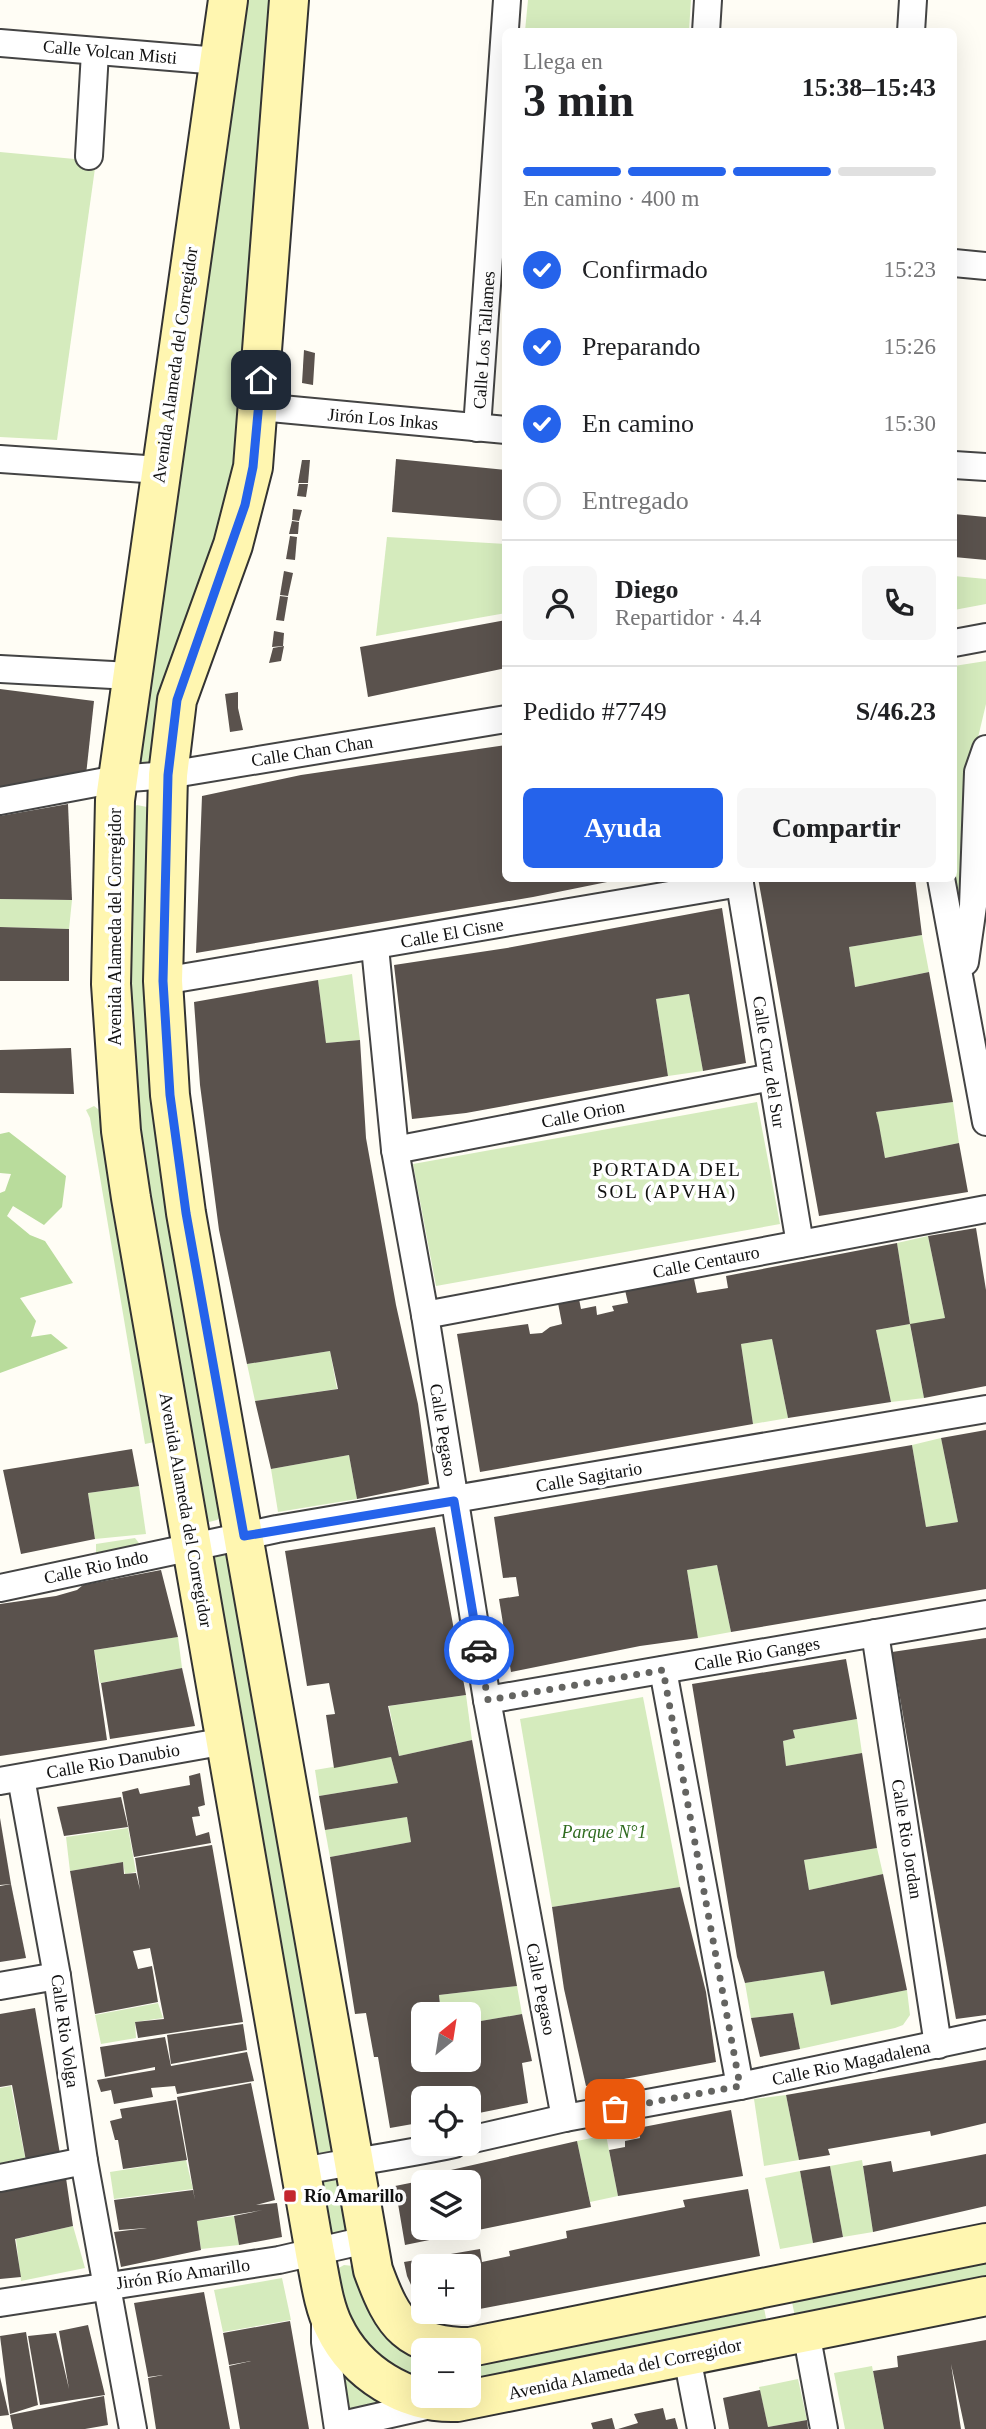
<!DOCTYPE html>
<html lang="es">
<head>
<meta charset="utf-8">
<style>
	body { margin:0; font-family:Georgia,serif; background:#f6f6f6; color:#202124; height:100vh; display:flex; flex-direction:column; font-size:26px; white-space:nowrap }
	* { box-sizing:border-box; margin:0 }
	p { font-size:23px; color:#757577 }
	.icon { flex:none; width:38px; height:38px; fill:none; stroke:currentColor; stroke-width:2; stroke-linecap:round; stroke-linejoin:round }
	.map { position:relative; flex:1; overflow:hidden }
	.panel { position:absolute; left:502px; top:28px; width:455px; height:854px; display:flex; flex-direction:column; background:#fff; border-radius:10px; box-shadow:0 7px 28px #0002 }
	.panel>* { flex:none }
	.needle { width:46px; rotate:30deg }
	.controls { position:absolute; left:411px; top:2002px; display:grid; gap:14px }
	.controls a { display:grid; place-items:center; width:70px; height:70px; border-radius:10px; background:#fff; box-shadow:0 7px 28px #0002; font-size:35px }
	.pin { position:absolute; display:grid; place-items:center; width:60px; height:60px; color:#fff; margin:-30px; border-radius:14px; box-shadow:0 4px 10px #0006 }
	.courier { position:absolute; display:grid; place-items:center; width:70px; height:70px; margin:-35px; border:5px solid #2563eb; border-radius:50%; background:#fff; color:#222; box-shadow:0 2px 9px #0007 }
	.summary em { font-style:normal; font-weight:700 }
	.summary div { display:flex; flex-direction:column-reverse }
	.summary { display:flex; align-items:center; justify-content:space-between; height:119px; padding:0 21px }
	h1 { font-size:46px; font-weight:700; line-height:52px }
	.bar { display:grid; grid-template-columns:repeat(4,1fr); gap:10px 7px; align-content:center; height:84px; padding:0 21px }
	.bar i { height:9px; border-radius:5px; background:#e0e0e0 }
	.bar .current { background:#2563eb }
	.bar p { grid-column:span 4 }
	.line { display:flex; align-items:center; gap:18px; padding:0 21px; border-top:2px solid #e0e0e0 }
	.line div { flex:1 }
	.round { display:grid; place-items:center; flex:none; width:74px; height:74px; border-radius:10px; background:#f6f6f6 }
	ol { padding:0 21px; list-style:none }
	li { display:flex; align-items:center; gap:21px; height:77px }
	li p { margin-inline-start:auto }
	li .icon { padding:7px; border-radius:50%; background:#2563eb; color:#fff; stroke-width:4 }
	li:last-child { color:#757577 }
	li i { width:38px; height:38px; border:4px solid #e0e0e0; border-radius:50% }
	.action { display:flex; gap:14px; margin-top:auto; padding:14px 21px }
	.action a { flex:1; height:80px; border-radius:10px; background:#2563eb; color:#fff; font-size:28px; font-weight:700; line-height:80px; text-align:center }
	.action a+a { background:#f6f6f6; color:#202124 }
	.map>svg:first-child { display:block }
	.green { fill:#d5ebbd }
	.forest { fill:#b9dc9c }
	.building { fill:#5a524d; fill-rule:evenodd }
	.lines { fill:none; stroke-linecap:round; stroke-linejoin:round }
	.street-casing { stroke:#444; stroke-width:30 }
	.secondary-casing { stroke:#333; stroke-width:42 }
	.street { stroke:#fff; stroke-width:26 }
	.secondary { stroke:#fff6b0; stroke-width:38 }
	.done { stroke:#646461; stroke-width:7; stroke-dasharray:0 12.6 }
	.route { stroke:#2563eb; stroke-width:9 }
	.poi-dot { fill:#c4262e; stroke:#fff; stroke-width:2.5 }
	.labels { text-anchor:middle; stroke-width:7; stroke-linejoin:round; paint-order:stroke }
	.street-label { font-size:18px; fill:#111; stroke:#fff }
	.park-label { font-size:18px; font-style:italic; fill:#2f6b1f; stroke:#fff }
	.poi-label { font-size:18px; font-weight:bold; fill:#111; stroke:#fff; text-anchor:start }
	.neighbourhood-label { font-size:19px; letter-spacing:2px; fill:#111; stroke:#fff }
</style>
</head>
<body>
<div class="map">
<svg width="986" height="2429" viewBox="0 0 986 2429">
	<rect width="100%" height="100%" fill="#fffdf5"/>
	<g class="green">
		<polygon points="240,0 276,0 244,444 154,763 145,765 137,762"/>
		<polygon points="528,0 691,0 689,31 525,31"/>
		<polygon points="0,152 96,161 57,440 0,437"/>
		<polygon points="387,537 506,544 506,613 376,636"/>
		<polygon points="954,576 986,579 986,604 954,610"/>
		<polygon points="986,661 986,704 966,788 960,928 954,878 954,666"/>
		<polygon points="137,805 147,807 152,815 223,1515 217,1520 209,1522 203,1517 134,1143 124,1009 129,810"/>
		<polygon points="0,899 72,900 69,929 0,927"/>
		<polygon points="922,935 929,972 855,987 849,947"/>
		<polygon points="352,974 360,1040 326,1043 318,980"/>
		<polygon points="689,994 703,1071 668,1076 656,999"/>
		<polygon points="757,1102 780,1224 436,1286 413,1164"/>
		<polygon points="953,1102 959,1143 885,1158 876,1112"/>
		<polygon points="94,1106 106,1115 159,1441 145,1444 90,1118 86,1110"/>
		<polygon points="928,1236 945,1318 910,1325 924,1398 891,1402 876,1330 910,1324 897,1243"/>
		<polygon points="772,1339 788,1418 753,1424 741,1344"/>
		<polygon points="330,1351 337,1389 255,1401 247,1364"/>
		<polygon points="941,1438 958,1522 926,1527 912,1445"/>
		<polygon points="349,1455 357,1499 278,1512 271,1469"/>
		<polygon points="139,1486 146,1534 95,1539 88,1493"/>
		<polygon points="135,1538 142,1547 96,1556 96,1544"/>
		<polygon points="224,1555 232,1559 335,2146 329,2152 320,2153 312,2149 208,1563 214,1556"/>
		<polygon points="717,1565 731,1632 698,1638 687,1570"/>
		<polygon points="178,1637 182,1668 100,1683 94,1650"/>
		<polygon points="466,1695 472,1740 399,1756 389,1706"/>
		<polygon points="643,1697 680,1887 552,1907 520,1719"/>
		<polygon points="857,1719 862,1753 786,1766 783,1741 795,1738 793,1730"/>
		<polygon points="391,1757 398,1783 319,1796 315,1770"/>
		<polygon points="407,1817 411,1842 330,1857 325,1830"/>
		<polygon points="128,1828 136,1872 125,1874 123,1862 70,1871 66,1837"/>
		<polygon points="877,1848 883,1874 809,1890 804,1860"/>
		<polygon points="824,1971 831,2004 907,1990 910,2015 903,2025 895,2028 800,2049 793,2013 751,2018 745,1983"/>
		<polygon points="517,1986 522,2014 469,2023 469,2014 441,2014 439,1995"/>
		<polygon points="158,2003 163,2018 135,2022 136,2038 101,2044 95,2015"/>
		<polygon points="11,2086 26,2162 0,2166 0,2088"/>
		<polygon points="786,2095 799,2160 764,2166 754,2099"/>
		<polygon points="606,2135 618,2196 590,2202 577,2141"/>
		<polygon points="186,2160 193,2189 114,2199 110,2172"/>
		<polygon points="862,2160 873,2232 843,2237 830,2166"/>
		<polygon points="800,2171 813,2243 780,2249 765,2178"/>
		<polygon points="331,2179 339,2182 348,2228 336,2234 330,2233 318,2184"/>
		<polygon points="234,2216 239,2245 201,2249 197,2221"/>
		<polygon points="73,2226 85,2268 21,2281 16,2239"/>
		<polygon points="986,2256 986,2283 796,2322 791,2297"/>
		<polygon points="344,2265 353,2266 423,2356 423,2386 403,2379 342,2318 337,2269"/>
		<polygon points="282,2278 291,2320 223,2332 214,2290"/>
		<polygon points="763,2303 768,2328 469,2389 469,2361"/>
		<polygon points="340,2354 396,2399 348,2409"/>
		<polygon points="872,2366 884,2429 845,2429 834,2373"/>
		<polygon points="798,2379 807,2420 768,2427 759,2387"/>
	</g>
	<polygon class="forest" points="9,1132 66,1176 62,1207 44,1225 13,1206 7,1216 30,1235 45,1241 73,1283 20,1298 36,1321 31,1337 51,1334 68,1348 0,1373 0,1193 5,1191 11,1174 0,1173 0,1134"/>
	<g class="building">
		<polygon points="304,350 315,353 313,385 302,383"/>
		<polygon points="396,459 506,470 506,521 392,512"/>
		<polygon points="302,460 310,460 308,483 298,483"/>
		<polygon points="299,484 308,484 306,497 297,496"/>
		<polygon points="293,509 302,510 299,521 292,520"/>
		<polygon points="954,514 986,517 986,560 954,557"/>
		<polygon points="292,521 299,522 298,534 289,534"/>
		<polygon points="290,536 297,537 295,560 286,559"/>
		<polygon points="284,571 293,573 288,596 280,595"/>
		<polygon points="280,596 288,597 284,621 276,620"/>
		<polygon points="506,620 506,668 368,697 360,647"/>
		<polygon points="274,631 284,633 283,646 272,647"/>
		<polygon points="284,646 281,661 269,663 273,648"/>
		<polygon points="0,689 94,701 86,775 0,791"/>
		<polygon points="238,692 238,708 243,730 230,732 225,694"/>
		<polygon points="506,745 506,878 617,880 533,897 196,953 202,796 301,775"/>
		<polygon points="68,804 72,900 0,899 0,816"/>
		<polygon points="758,878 915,878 922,935 849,947 854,979 855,987 929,972 953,1102 876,1112 879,1125 885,1158 959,1143 968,1192 819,1216"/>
		<polygon points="722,908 746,1063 703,1071 689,994 656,999 668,1076 466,1113 412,1119 394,965 507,948"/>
		<polygon points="0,927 69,929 69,981 0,981"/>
		<polygon points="318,980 326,1043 360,1040 366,1138 396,1305 418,1404 429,1484 357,1499 349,1455 271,1469 255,1401 338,1389 337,1384 330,1351 247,1364 219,1230 200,1085 194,1002"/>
		<polygon points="71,1048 74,1094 0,1093 0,1050"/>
		<polygon points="976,1228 986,1290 986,1386 924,1398 910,1324 945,1318 928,1236"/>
		<polygon points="897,1243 910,1324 876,1330 891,1402 788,1418 772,1339 741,1344 753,1424 480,1472 457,1334 528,1324 530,1334 542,1333 550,1327 562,1324 558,1303 579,1299 581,1309 596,1306 597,1315 614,1311 612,1306 628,1303 625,1290 694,1279 697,1293 728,1288 726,1276"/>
		<polygon points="986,1430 986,1589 731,1632 717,1565 687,1570 698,1638 640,1646 511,1672 499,1599 519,1596 516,1577 503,1578 494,1517 912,1445 926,1527 958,1522 941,1438"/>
		<polygon points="132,1449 139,1486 88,1493 95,1539 21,1554 3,1470"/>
		<polygon points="435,1527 466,1695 388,1706 399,1756 472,1740 517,1986 439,1995 441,2014 424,2014 424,2060 469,2060 469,2023 522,2014 532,2061 522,2063 528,2103 469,2115 469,2098 424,2098 424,2122 390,2128 378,2057 374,2057 366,2013 355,2014 330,1857 411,1842 407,1817 325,1830 319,1796 398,1783 391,1757 334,1768 326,1715 335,1714 329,1683 307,1686 285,1551"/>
		<polygon points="161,1570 178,1637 94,1650 107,1740 0,1756 0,1604 56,1596 77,1590 83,1585"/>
		<polygon points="986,1638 986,2015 956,2019 892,1652"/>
		<polygon points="846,1659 857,1719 793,1730 795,1738 783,1741 786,1766 862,1753 877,1848 804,1860 809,1890 883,1874 907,1990 831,2005 824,1971 745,1983 737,1957 692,1684"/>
		<polygon points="182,1668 195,1726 110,1739 101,1683"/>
		<polygon points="200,1773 205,1805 198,1807 200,1816 192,1817 196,1836 209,1832 211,1843 134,1857 122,1792 138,1788 140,1794 190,1785 189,1776"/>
		<polygon points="121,1797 128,1827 64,1836 57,1807"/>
		<polygon points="0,1818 11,1884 0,1885"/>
		<polygon points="212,1845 243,2022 138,2038 135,2022 164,2019 150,1948 133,1951 138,1969 152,1966 158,2002 95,2014 70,1871 123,1862 124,1874 136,1873 140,1890 135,1858"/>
		<polygon points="11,1884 26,1958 0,1962 0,1886"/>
		<polygon points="680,1887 706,1992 716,2062 586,2086 564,1989 552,1907"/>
		<polygon points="35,2008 60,2154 26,2161 12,2085 0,2087 0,2014"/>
		<polygon points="793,2013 800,2049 760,2057 751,2018"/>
		<polygon points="243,2024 247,2050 171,2064 167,2035"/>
		<polygon points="165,2037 171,2066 247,2052 254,2081 177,2094 175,2086 151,2088 153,2097 114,2104 111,2090 101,2092 97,2080 155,2070 155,2067 105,2077 100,2047"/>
		<polygon points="986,2060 986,2123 931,2136 930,2131 828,2149 830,2155 799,2160 786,2095"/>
		<polygon points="251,2083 275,2200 256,2205 277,2203 282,2237 239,2245 234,2216 263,2210 197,2221 201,2250 121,2267 114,2232 147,2228 119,2230 114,2200 193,2190 195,2200 177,2097"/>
		<polygon points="176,2100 187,2160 123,2169 118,2140 115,2140 110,2121 122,2118 120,2109"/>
		<polygon points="731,2110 743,2176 618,2196 609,2150 625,2147 625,2141 640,2138 638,2128"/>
		<path d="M577,2141L591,2207L405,2245L395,2186L430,2179L429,2175ZM424,2182H469V2228H424Z"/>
		<polygon points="986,2154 986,2206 873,2232 863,2166 891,2161 893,2172"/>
		<polygon points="830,2166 843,2237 813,2243 800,2171"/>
		<polygon points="66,2178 73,2226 15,2239 21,2277 0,2279 0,2191"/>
		<polygon points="748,2189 760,2256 469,2311 469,2266 424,2266 424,2301 416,2296 407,2276 404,2262 480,2249 482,2262 510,2256 509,2251 567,2238 566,2231 685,2207 683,2200"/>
		<polygon points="204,2292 230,2429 156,2429 148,2378 163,2375 148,2377 134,2303"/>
		<polygon points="290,2321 309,2429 240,2429 229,2366 251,2361 229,2365 223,2333"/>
		<polygon points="88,2325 105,2395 40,2405 28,2336 56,2333 69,2389 59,2331"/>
		<polygon points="26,2332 38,2405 10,2414 0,2336"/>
		<polygon points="986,2340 986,2429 965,2429 951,2364 961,2429 884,2429 873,2371 898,2367 897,2356"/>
		<polygon points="0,2377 9,2415 0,2416"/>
		<polygon points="760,2390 768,2427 807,2420 808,2429 729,2429 723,2398"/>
		<polygon points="104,2396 108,2425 85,2429 13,2429 10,2415"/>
		<polygon points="663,2408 666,2420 675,2418 678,2429 618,2429 638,2423 634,2414"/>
		<polygon points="612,2418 615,2429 593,2429 591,2423"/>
	</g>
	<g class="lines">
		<defs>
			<g id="street">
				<polyline points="706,32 708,0"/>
				<polyline points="911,32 913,0"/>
				<polyline points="0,43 219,61"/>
				<polyline points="89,156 95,52"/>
				<polyline points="954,263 986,266"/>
				<polyline points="260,407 506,430"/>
				<polyline points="477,428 507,0"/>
				<polyline points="0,459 160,470"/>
				<polyline points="954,465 986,467"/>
				<polyline points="954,643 986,637"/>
				<polyline points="0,669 131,676"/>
				<polyline points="0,801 117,779 168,775 506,719"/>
				<polyline points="739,878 800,1244"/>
				<polyline points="941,878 986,1122"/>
				<polyline points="375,947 395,1150 425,1315 487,1700 565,2118"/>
				<polyline points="965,962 973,906 978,772 986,749"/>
				<polyline points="163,981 740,883"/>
				<polyline points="395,1150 772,1077"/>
				<polyline points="425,1315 986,1209"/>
				<polyline points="0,1588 277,1529 986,1409"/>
				<polyline points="875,1633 938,2045"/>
				<polyline points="663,1670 740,2086"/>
				<polyline points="487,1700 986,1614"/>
				<polyline points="21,1778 57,1976 84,2161 133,2429"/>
				<polyline points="0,1781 226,1741"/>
				<polyline points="0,1986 57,1976"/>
				<polyline points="469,2140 565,2118 740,2086 986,2034"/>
				<path d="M301,2171C352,2162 403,2155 454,2144"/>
				<polyline points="0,2178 84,2161"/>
				<polyline points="0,2303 279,2260 366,2240"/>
				<polyline points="325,2318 325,2342 338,2429"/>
				<polyline points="806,2332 824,2429"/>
				<polyline points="687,2357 701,2429"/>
				<polyline points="338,2426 439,2403"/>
			</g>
			<g id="secondary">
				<path d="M228,0L115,800L111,984L121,1131L131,1198L315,2253C320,2277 323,2305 334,2327C356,2373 406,2404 457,2402L986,2296"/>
				<path d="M289,0L253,467L233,545L177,700L168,775L163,981L170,1095L186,1213L373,2270C393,2325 408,2347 470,2347L986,2243"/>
			</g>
		</defs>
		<use href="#street" class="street-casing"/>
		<use href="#secondary" class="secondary-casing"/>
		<use href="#street" class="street"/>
		<use href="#secondary" class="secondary"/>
	</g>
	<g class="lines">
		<polyline class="done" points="479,1650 488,1700 663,1670 740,2086 615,2109"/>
		<polyline class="route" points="261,380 253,467 245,505 177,700 168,775 163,981 170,1095 186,1213 244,1536 454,1501 479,1650"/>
	</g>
	<rect class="poi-dot" x="283" y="2189" width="14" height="14" rx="3.5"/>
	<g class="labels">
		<g class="street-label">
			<text transform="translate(110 52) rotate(5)" y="6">Calle Volcan Misti</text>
			<text transform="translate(484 340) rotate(-86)" y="6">Calle Los Tallames</text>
			<text transform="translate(175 365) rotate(-82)" y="6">Avenida Alameda del Corregidor</text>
			<text transform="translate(383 419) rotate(5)" y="6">Jirón Los Inkas</text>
			<text transform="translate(312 751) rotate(-9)" y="6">Calle Chan Chan</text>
			<text transform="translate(115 927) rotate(-90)" y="6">Avenida Alameda del Corregidor</text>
			<text transform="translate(452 933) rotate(-10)" y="6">Calle El Cisne</text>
			<text transform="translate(769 1062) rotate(81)" y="6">Calle Cruz del Sur</text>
			<text transform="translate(583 1114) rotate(-11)" y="6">Calle Orion</text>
			<text transform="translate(706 1262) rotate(-11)" y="6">Calle Centauro</text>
			<text transform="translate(443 1430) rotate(81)" y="6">Calle Pegaso</text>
			<text transform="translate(589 1477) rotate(-10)" y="6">Calle Sagitario</text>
			<text transform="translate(186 1510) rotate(80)" y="6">Avenida Alameda del Corregidor</text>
			<text transform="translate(96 1567) rotate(-12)" y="6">Calle Rio Indo</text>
			<text transform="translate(757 1654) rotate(-10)" y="6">Calle Rio Ganges</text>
			<text transform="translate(113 1761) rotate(-10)" y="6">Calle Rio Danubio</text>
			<text transform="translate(907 1839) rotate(81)" y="6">Calle Rio Jordan</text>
			<text transform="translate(541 1989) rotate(79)" y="6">Calle Pegaso</text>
			<text transform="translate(65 2031) rotate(82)" y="6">Calle Rio Volga</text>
			<text transform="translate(851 2063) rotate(-12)" y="6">Calle Rio Magadalena</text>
			<text transform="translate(183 2274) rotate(-8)" y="6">Jirón Río Amarillo</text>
			<text transform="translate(625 2369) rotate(-12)" y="6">Avenida Alameda del Corregidor</text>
		</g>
		<g class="park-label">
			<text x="604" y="1838">Parque N°1</text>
		</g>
		<g class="poi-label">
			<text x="304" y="2202">Río Amarillo</text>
		</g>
		<g class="neighbourhood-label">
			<text x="667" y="1176">PORTADA DEL<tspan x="667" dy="22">SOL (APVHA)</tspan></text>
		</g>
	</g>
</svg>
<div class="controls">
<a><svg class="needle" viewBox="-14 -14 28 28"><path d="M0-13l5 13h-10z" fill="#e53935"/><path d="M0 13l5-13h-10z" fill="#757577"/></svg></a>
<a><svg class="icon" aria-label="locate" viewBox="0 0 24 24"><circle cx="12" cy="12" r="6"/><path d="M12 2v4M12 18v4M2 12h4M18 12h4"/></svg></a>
<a><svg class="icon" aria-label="layers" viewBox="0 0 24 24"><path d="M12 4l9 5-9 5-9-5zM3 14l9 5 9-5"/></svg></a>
<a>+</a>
<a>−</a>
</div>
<div class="pin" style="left:615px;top:2109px;background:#ea580c"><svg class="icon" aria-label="bag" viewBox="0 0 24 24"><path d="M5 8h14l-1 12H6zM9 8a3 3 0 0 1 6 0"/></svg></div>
<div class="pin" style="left:261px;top:380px;background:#1f2937"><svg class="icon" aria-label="home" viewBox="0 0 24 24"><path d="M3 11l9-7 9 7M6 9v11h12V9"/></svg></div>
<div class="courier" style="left:479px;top:1650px"><svg class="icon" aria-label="car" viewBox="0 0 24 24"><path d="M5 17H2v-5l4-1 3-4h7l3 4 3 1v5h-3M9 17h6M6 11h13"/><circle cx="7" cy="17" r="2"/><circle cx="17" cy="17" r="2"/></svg></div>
<section class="panel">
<div class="summary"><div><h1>3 min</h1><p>Llega en</p></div><em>15:38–15:43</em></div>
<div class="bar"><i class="current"></i><i class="current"></i><i class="current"></i><i></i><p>En camino · 400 m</p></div>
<ol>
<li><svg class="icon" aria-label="check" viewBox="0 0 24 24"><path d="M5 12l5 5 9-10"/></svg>Confirmado<p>15:23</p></li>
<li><svg class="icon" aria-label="check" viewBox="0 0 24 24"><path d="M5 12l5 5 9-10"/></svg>Preparando<p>15:26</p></li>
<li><svg class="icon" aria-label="check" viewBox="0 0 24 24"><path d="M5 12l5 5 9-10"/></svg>En camino<p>15:30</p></li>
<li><i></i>Entregado</li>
</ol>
<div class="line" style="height:126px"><a class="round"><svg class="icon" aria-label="person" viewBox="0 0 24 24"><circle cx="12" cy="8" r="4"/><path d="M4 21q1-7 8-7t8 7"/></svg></a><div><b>Diego</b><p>Repartidor · 4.4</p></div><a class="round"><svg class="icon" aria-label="phone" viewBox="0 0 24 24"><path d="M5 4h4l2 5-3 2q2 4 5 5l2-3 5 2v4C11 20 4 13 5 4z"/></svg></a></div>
<div class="line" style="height:91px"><div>Pedido #7749</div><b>S/46.23</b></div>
<div class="action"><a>Ayuda</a><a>Compartir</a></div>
</section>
</div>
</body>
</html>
